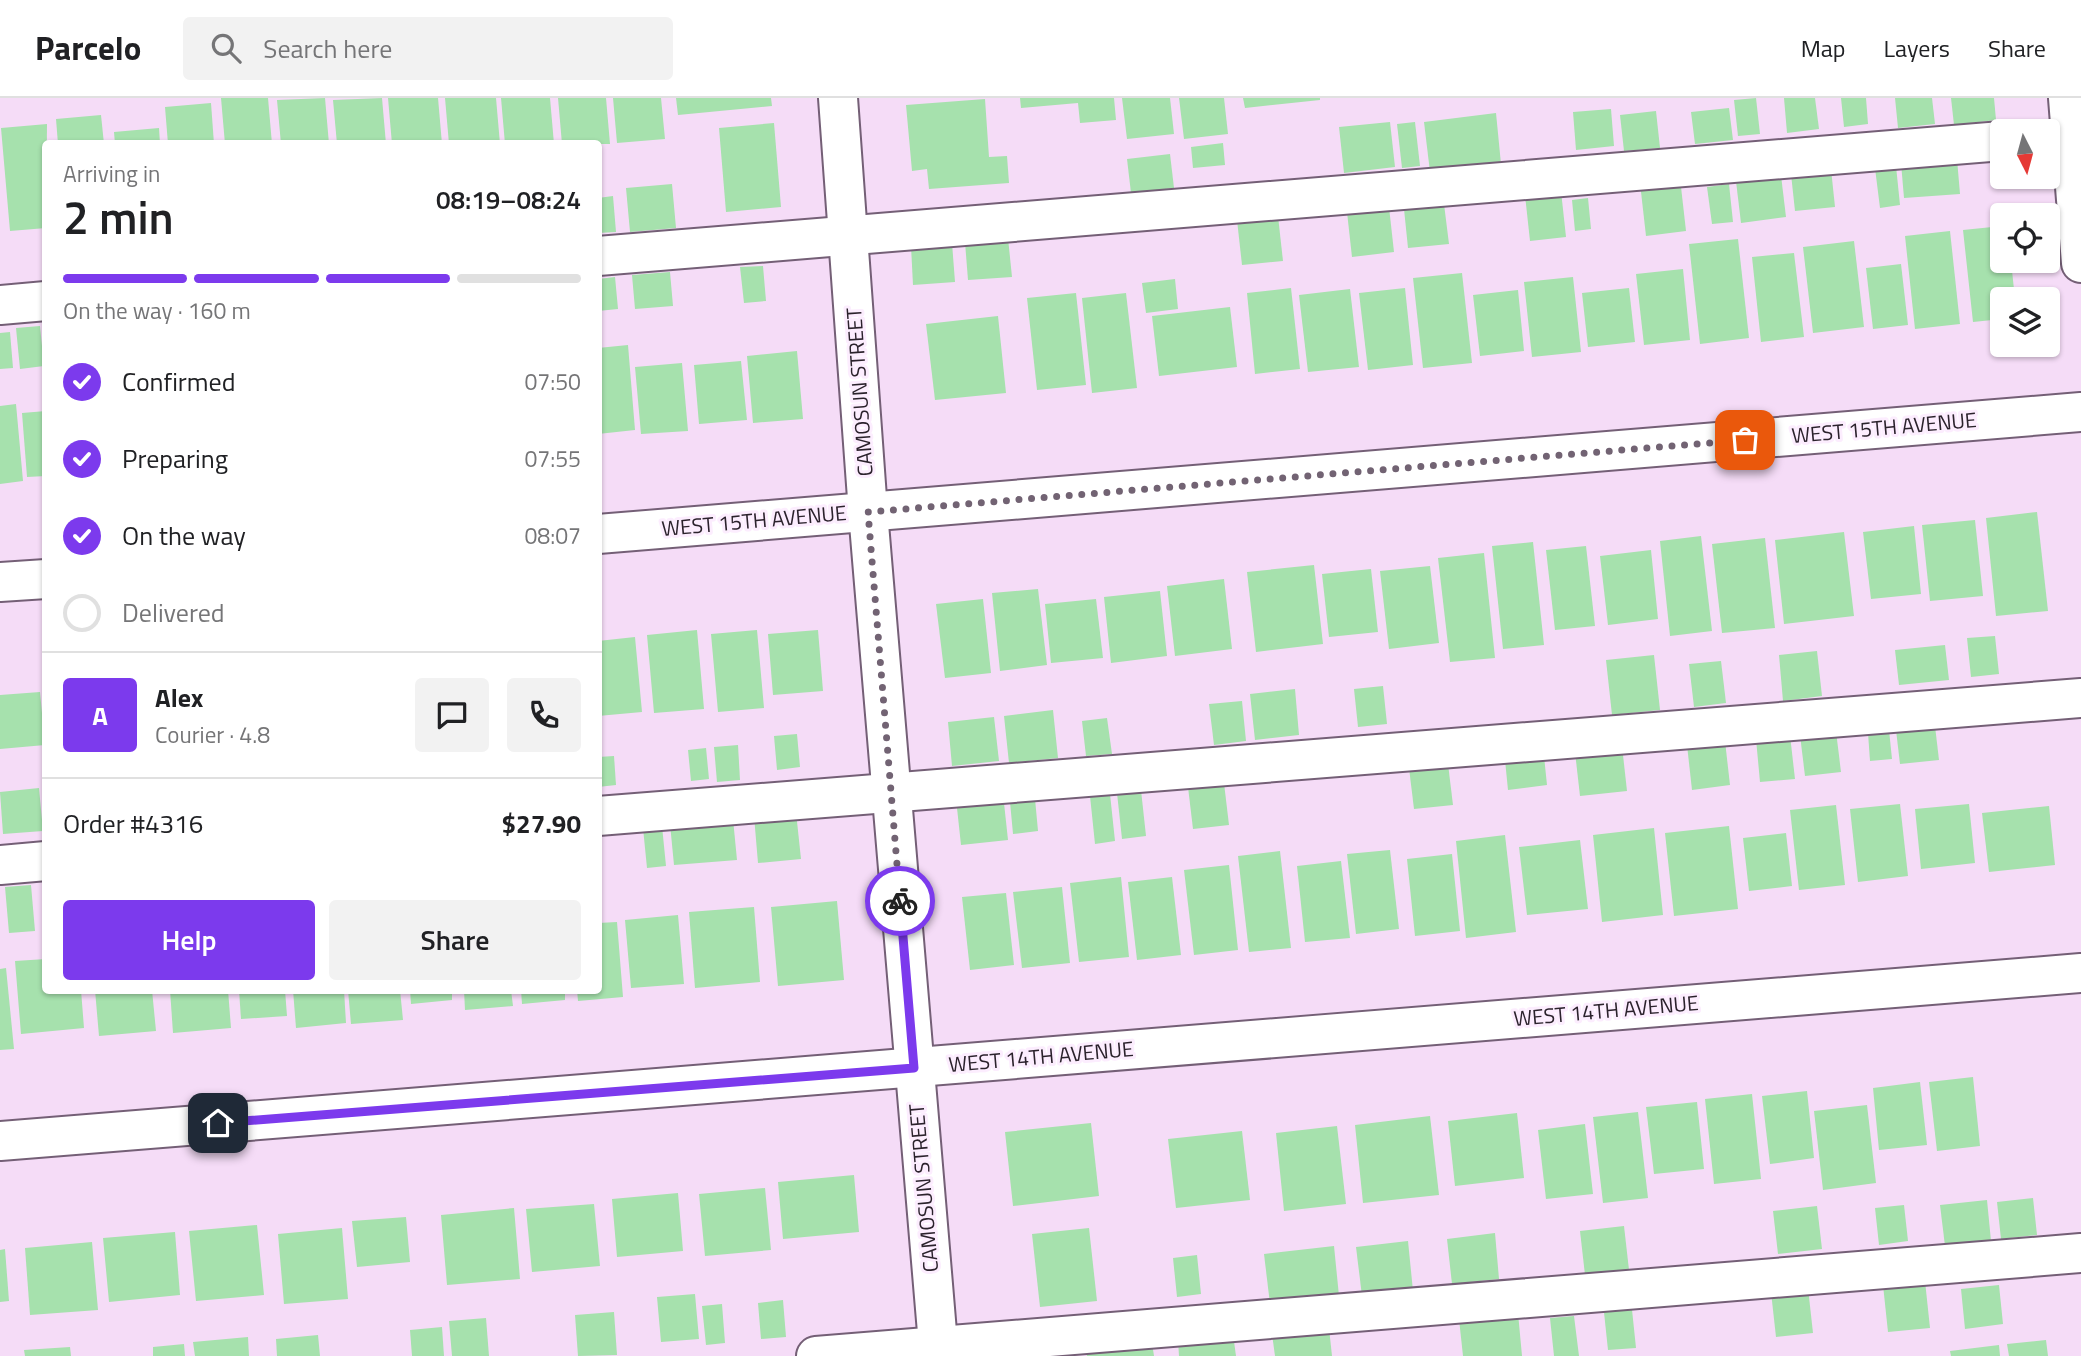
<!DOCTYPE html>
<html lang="en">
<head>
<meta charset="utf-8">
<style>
	body { margin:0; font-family:"Titillium Web",sans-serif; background:#f2f2f2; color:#202124; height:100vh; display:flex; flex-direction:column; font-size:26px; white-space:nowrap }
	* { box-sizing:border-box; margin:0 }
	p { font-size:23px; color:#757577 }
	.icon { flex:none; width:38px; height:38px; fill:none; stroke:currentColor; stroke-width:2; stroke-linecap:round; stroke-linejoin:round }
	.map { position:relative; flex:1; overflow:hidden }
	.drawer { position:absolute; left:42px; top:42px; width:560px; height:854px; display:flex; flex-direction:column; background:#fff; border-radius:7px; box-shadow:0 2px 5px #0004 }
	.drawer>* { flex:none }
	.needle { width:46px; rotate:174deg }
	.buttons { position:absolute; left:1990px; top:21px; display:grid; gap:14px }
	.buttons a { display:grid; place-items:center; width:70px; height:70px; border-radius:7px; background:#fff; box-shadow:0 2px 5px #0004; font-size:35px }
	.pin { position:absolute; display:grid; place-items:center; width:60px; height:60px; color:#fff; margin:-30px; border-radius:14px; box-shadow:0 4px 10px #0006 }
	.courier { position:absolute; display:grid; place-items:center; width:70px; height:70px; margin:-35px; border:5px solid #7c3aed; border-radius:50%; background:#fff; color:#222; box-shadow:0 2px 9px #0007 }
	.head em { font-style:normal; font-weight:600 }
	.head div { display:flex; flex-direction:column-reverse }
	.head { display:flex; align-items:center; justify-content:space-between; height:119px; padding:0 21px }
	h1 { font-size:46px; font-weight:600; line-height:52px }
	.bar { display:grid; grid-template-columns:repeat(4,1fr); gap:10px 7px; align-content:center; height:84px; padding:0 21px }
	.bar i { height:9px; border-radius:5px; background:#e0e0e0 }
	.bar .active { background:#7c3aed }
	.bar p { grid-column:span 4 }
	.line { display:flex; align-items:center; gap:18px; padding:0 21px; border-top:2px solid #e0e0e0 }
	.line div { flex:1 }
	.round { display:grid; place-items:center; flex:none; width:74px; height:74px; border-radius:7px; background:#f2f2f2 }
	ol { padding:0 21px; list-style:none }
	li { display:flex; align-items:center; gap:21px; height:77px }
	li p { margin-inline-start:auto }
	li .icon { padding:7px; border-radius:50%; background:#7c3aed; color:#fff; stroke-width:4 }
	li:last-child { color:#757577 }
	li i { width:38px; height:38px; border:4px solid #e0e0e0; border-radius:50% }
	.cta { display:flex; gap:14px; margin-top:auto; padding:14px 21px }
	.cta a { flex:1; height:80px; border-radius:7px; background:#7c3aed; color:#fff; font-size:28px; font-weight:600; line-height:80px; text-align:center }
	.cta a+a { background:#f2f2f2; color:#202124 }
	header { display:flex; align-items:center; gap:42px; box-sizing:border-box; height:98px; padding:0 35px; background:#fff; border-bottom:2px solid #e0e0e0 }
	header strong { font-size:33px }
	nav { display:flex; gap:38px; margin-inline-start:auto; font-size:24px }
	.search { width:490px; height:63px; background:#f2f2f2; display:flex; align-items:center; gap:18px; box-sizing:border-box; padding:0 24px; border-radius:7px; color:#757577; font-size:26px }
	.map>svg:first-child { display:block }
	.building { fill:#a6e1ad }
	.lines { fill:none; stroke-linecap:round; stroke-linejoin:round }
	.minor-casing { stroke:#745f76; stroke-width:42 }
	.minor { stroke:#fff; stroke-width:38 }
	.done { stroke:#726373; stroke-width:7; stroke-dasharray:0 12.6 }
	.route { stroke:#7c3aed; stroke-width:9 }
	.labels { text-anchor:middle; stroke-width:6; stroke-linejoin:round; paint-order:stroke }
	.street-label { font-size:21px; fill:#2b222c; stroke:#fcedfe }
</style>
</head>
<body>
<header>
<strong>Parcelo</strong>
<div class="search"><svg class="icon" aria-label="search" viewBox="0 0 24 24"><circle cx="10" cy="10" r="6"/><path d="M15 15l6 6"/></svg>Search here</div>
<nav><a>Map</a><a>Layers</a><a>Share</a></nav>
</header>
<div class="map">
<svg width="2081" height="1258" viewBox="0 0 2081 1258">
	<rect width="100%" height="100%" fill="#f5dcf7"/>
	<g class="building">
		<polygon points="221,0 268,0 272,46 225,46"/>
		<polygon points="325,0 329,46 281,46 277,2"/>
		<polygon points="382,0 386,46 337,46 333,2"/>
		<polygon points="388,0 438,0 442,46 392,46"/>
		<polygon points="445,0 496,0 500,46 449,46"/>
		<polygon points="501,0 550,0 554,46 505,46"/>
		<polygon points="558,0 606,0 610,46 562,46"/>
		<polygon points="613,0 661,0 665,41 617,45"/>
		<polygon points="676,0 771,0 772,8 678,17"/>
		<polygon points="1020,0 1114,0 1116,22 1080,25 1078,5 1021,10"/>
		<polygon points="1122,0 1170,0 1174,36 1127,41"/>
		<polygon points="1179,0 1224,0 1228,36 1184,41"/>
		<polygon points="1243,0 1320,0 1320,2 1245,10"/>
		<polygon points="1756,0 1760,36 1738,38 1734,2"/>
		<polygon points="1784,0 1815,0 1819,31 1787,35"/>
		<polygon points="1841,0 1866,0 1868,26 1844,29"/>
		<polygon points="1895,0 1932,0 1935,26 1898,30"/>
		<polygon points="1951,0 1994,0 1996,22 1954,27"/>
		<polygon points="985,1 989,59 1007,58 1009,85 929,91 927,71 912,73 906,7"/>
		<polygon points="211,5 214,46 168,46 165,9"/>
		<polygon points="1729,10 1733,42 1695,46 1691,14"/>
		<polygon points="1611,11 1614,48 1576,52 1573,14"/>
		<polygon points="1656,13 1660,50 1624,53 1620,17"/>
		<polygon points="1496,15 1501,66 1430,74 1424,24"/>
		<polygon points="101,17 104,46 58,46 56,21"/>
		<polygon points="1390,24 1395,69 1344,75 1339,29"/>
		<polygon points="1415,24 1420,68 1402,70 1397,26"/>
		<polygon points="774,25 781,109 726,114 719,30"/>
		<polygon points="47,26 46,130 10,133 1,30"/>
		<polygon points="159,30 160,46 115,46 114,34"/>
		<polygon points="1223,45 1225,67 1193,70 1191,49"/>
		<polygon points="1170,56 1174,90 1131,95 1127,61"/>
		<polygon points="1957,61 1960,96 1904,100 1901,65"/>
		<polygon points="1896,68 1900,107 1880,110 1875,70"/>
		<polygon points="1780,69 1786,119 1741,125 1735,75"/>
		<polygon points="1831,71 1835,109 1795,113 1791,76"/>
		<polygon points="1680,80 1686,133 1646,138 1640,85"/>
		<polygon points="672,86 676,130 630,134 626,90"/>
		<polygon points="1729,86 1733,124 1712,126 1707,89"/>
		<polygon points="1561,93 1566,139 1530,143 1525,97"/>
		<polygon points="613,98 616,134 598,135 598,100"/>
		<polygon points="1588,100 1591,131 1575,133 1572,102"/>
		<polygon points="1444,106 1449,146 1408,150 1404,111"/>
		<polygon points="1389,109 1394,154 1352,159 1347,114"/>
		<polygon points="1278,118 1283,163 1242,167 1237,122"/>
		<polygon points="2002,128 2002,163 2011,163 2015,201 2002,201 2002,221 1973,224 1963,132"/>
		<polygon points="1950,133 1960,226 1915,231 1905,138"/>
		<polygon points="1008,140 1012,179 968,182 965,144"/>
		<polygon points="1738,141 1749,240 1700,246 1689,146"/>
		<polygon points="1854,143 1864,229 1813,235 1803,149"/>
		<polygon points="952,145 955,184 913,187 911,148"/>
		<polygon points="1794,155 1804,239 1761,244 1752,159"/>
		<polygon points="1901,166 1908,227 1873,231 1866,170"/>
		<polygon points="763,168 766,203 744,205 740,169"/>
		<polygon points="1683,171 1690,242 1644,247 1636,176"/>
		<polygon points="670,174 673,208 635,211 632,177"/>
		<polygon points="1462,175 1472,265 1423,270 1413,180"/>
		<polygon points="615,179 618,211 598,213 598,181"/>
		<polygon points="1573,179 1581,254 1532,259 1524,184"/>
		<polygon points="1175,181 1178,211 1146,215 1142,185"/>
		<polygon points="1291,190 1300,271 1255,276 1247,195"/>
		<polygon points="1405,190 1413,267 1368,272 1359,195"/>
		<polygon points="1629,190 1635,244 1588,249 1582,195"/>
		<polygon points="1350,191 1359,269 1308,274 1299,197"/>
		<polygon points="1518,192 1524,253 1480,258 1473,197"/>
		<polygon points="1076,195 1086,287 1037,292 1027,200"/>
		<polygon points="1126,195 1137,290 1092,295 1082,200"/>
		<polygon points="1230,209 1237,269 1159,278 1152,218"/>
		<polygon points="998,218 1006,295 935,302 926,226"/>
		<polygon points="40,228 44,268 20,271 16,230"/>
		<polygon points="10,234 13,270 0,271 0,235"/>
		<polygon points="628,247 635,332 598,336 598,250"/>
		<polygon points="797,253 803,321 753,325 747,258"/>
		<polygon points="741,263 747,322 699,326 694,267"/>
		<polygon points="682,265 688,333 641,336 635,269"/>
		<polygon points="16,306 23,383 0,386 0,308"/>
		<polygon points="46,313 46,378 27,379 22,315"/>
		<polygon points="2037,414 2048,513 1996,518 1986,420"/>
		<polygon points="1975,422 1983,498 1930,503 1922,427"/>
		<polygon points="1914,428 1921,496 1871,501 1863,434"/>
		<polygon points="1844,434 1854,518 1784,526 1775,442"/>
		<polygon points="1701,438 1712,533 1670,538 1660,443"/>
		<polygon points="1765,440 1775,530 1722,535 1712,446"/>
		<polygon points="1533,444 1544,547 1503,551 1492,448"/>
		<polygon points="1586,448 1595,528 1555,532 1546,452"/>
		<polygon points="1651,452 1658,521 1608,527 1600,458"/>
		<polygon points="1484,455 1495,560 1450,564 1438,460"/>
		<polygon points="1314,467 1323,546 1256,554 1247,474"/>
		<polygon points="1430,468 1439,545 1389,551 1380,473"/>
		<polygon points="1371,471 1378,534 1329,539 1322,476"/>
		<polygon points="1224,481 1232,551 1175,558 1167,488"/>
		<polygon points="1038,491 1047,567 1000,573 992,495"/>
		<polygon points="1160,493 1167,558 1111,565 1104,499"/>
		<polygon points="983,501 991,575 945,580 936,506"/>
		<polygon points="1096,501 1103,560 1051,565 1045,506"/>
		<polygon points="697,532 704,611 654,615 647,537"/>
		<polygon points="757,532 764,610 718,614 711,536"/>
		<polygon points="818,532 823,593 773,597 768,536"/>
		<polygon points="1995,538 1999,576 1971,579 1967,540"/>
		<polygon points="635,539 642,614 598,618 598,543"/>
		<polygon points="1945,547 1949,582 1899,587 1895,552"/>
		<polygon points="1817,553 1822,598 1783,603 1779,557"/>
		<polygon points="1654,557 1660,612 1612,617 1606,562"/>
		<polygon points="1721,563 1726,605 1694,609 1689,566"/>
		<polygon points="1383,588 1387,626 1358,629 1354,591"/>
		<polygon points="1295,591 1299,637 1255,642 1250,596"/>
		<polygon points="40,594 45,647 0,651 0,597"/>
		<polygon points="1242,603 1246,643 1214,647 1209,606"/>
		<polygon points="1053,612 1058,660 1009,665 1004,618"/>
		<polygon points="994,619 999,663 952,668 948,624"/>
		<polygon points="1107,620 1112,656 1086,658 1082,623"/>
		<polygon points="1935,628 1939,662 1900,666 1896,632"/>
		<polygon points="1889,632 1892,661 1870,663 1868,635"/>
		<polygon points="1836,633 1841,674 1805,678 1800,637"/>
		<polygon points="797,636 800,669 777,672 774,638"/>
		<polygon points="1790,637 1795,681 1760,684 1756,641"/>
		<polygon points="1725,643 1730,687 1692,692 1687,647"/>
		<polygon points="738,647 740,682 717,684 714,649"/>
		<polygon points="1622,648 1627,693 1580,698 1575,654"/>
		<polygon points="706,650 709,681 691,683 688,652"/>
		<polygon points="614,658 616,687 598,689 598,659"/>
		<polygon points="1544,658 1547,687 1508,692 1505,662"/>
		<polygon points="1448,666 1453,707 1414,711 1409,670"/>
		<polygon points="1224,685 1229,727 1193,731 1188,689"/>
		<polygon points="39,690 43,733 3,736 0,694"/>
		<polygon points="1141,692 1146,738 1122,741 1117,695"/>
		<polygon points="1110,696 1115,743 1095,746 1090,698"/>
		<polygon points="1035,701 1038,733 1013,736 1010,704"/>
		<polygon points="1004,705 1008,742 961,747 957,710"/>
		<polygon points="1900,706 1908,778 1858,784 1850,711"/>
		<polygon points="1969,706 1975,765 1921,771 1915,711"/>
		<polygon points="1836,707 1845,787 1799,792 1790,712"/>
		<polygon points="2049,708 2055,767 1989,774 1982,715"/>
		<polygon points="796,714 801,761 758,765 754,718"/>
		<polygon points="733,721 737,762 674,767 670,726"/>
		<polygon points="662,728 666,768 647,770 643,730"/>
		<polygon points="1729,728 1738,811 1674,818 1665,735"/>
		<polygon points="1654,730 1663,817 1602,824 1593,737"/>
		<polygon points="1786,735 1792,788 1749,793 1743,740"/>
		<polygon points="1505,737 1516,834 1466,840 1456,743"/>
		<polygon points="1580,742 1588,811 1527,817 1519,749"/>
		<polygon points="1390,752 1399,831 1356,836 1347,756"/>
		<polygon points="1280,753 1291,850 1249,854 1238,758"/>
		<polygon points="1452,756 1460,833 1415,838 1407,761"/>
		<polygon points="1341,763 1350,840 1305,844 1297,768"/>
		<polygon points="1229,767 1238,852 1194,857 1184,772"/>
		<polygon points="1121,779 1129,859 1079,864 1070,785"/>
		<polygon points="1172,779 1181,857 1137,862 1128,784"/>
		<polygon points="31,787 35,833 9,835 5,789"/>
		<polygon points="1062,789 1070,865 1022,870 1013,794"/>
		<polygon points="1006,795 1014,867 970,872 962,799"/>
		<polygon points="837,803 844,882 778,888 771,809"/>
		<polygon points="754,809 760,884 695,890 689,814"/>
		<polygon points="678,817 684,886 631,890 625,822"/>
		<polygon points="617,824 623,899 578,903 577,892 598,892 598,825"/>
		<polygon points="46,861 46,892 81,892 84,930 21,936 15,863"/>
		<polygon points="6,870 14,951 0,952 0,871"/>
		<polygon points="95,892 152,892 156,933 99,938"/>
		<polygon points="170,892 228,892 231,930 173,935"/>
		<polygon points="239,892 285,892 287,918 241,921"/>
		<polygon points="293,892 344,892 346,925 296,930"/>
		<polygon points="348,892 400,892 403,922 351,926"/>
		<polygon points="410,892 452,892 452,902 411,906"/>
		<polygon points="464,892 511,892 513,908 465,912"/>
		<polygon points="521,892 565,892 565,902 522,906"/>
		<polygon points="1973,979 1980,1048 1937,1053 1929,984"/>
		<polygon points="1920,984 1927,1047 1879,1052 1873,990"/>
		<polygon points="1807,993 1814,1060 1770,1066 1762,998"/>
		<polygon points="1752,996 1761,1081 1714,1086 1705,1001"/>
		<polygon points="1697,1004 1704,1071 1654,1076 1646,1009"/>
		<polygon points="1867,1007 1876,1085 1823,1092 1814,1013"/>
		<polygon points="1638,1014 1648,1100 1603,1105 1593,1019"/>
		<polygon points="1517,1015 1524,1080 1455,1088 1448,1023"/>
		<polygon points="1430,1018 1439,1097 1363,1105 1355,1027"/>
		<polygon points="1091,1025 1099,1098 1013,1108 1005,1034"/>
		<polygon points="1585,1026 1593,1096 1546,1101 1538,1032"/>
		<polygon points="1337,1028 1346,1106 1284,1113 1276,1035"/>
		<polygon points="1242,1033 1250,1102 1176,1110 1168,1041"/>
		<polygon points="854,1077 859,1134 783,1141 778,1084"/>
		<polygon points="765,1090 771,1152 705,1158 699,1096"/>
		<polygon points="678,1095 683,1153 617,1159 612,1101"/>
		<polygon points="2033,1100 2037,1137 2001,1141 1997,1104"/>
		<polygon points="1987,1102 1991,1143 1945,1148 1940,1107"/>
		<polygon points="594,1106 600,1168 532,1174 526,1111"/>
		<polygon points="1904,1107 1908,1143 1879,1147 1875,1110"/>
		<polygon points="1817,1108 1822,1151 1778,1156 1773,1113"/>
		<polygon points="514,1110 520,1181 447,1187 441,1117"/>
		<polygon points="406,1119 410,1164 357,1169 352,1123"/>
		<polygon points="257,1127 264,1197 196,1203 189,1133"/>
		<polygon points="1624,1128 1629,1172 1585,1177 1580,1133"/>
		<polygon points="342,1130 348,1201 284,1206 278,1136"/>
		<polygon points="1089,1130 1097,1203 1040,1209 1032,1136"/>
		<polygon points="175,1134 180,1197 109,1204 103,1140"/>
		<polygon points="1495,1135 1499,1181 1452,1186 1447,1141"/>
		<polygon points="1408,1143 1413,1193 1362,1198 1356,1149"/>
		<polygon points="92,1144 98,1212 30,1217 25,1150"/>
		<polygon points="1334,1148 1339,1198 1270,1206 1264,1156"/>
		<polygon points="5,1151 9,1203 0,1204 0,1152"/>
		<polygon points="1197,1157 1201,1196 1177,1199 1173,1160"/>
		<polygon points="1925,1183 1930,1230 1888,1234 1883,1187"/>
		<polygon points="1999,1187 2003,1226 1965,1231 1961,1191"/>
		<polygon points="1808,1190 1813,1235 1776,1239 1771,1194"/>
		<polygon points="695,1196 699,1241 661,1244 657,1199"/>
		<polygon points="783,1202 786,1239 761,1241 758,1205"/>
		<polygon points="1631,1202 1636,1250 1608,1252 1603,1205"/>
		<polygon points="722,1206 725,1245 706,1247 702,1208"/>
		<polygon points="614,1214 617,1257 578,1258 575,1217"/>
		<polygon points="1518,1215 1522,1258 1463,1258 1459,1221"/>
		<polygon points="1574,1218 1579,1258 1554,1258 1550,1220"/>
		<polygon points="486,1220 489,1258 452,1258 449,1223"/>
		<polygon points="442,1229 444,1258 412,1258 410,1232"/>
		<polygon points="1329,1230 1332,1258 1275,1258 1272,1236"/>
		<polygon points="1233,1236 1236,1258 1179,1258 1178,1242"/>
		<polygon points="318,1237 320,1258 277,1258 276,1241"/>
		<polygon points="248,1239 249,1258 195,1258 193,1244"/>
		<polygon points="2046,1242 2048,1258 2009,1258 2007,1246"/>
		<polygon points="1152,1245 1154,1258 1087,1258 1086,1252"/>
		<polygon points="184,1246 185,1258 153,1258 153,1249"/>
		<polygon points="1999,1247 2000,1258 1951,1258 1950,1253"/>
		<polygon points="70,1249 71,1258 25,1258 24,1252"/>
	</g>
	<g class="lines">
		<defs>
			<g id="minor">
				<polyline points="838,0 868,414 939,1258"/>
				<polyline points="2068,0 2081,165"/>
				<polyline points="598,158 2002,43"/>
				<polyline points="0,207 46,203"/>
				<polyline points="598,436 2081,314"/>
				<polyline points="0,484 46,481"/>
				<polyline points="598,718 2081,600"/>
				<polyline points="0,767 46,763"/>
				<polyline points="0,1043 2081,875"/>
				<polyline points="816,1258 2081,1155"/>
			</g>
		</defs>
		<use href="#minor" class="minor-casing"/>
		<use href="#minor" class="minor"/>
	</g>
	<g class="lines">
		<polyline class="done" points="900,803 868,414 1745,342"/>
		<polyline class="route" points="218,1025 914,970 900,803"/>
	</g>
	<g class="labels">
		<g class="street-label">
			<text transform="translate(860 294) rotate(-94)" y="7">CAMOSUN STREET</text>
			<text transform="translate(1884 330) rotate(-5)" y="7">WEST 15TH AVENUE</text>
			<text transform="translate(754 423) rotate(-5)" y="7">WEST 15TH AVENUE</text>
			<text transform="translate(1606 913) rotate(-5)" y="7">WEST 14TH AVENUE</text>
			<text transform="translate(1041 959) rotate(-5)" y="7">WEST 14TH AVENUE</text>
			<text transform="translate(924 1090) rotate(-95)" y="7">CAMOSUN STREET</text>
		</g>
	</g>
</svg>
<div class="buttons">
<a><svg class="needle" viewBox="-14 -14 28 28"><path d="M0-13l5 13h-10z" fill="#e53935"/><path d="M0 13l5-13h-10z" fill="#757577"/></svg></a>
<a><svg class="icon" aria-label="locate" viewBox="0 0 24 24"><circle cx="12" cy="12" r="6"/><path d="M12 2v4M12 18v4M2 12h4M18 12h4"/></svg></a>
<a><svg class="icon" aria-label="layers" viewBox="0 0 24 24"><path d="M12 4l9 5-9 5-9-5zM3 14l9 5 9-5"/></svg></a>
</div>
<div class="pin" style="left:1745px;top:342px;background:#ea580c"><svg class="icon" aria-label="bag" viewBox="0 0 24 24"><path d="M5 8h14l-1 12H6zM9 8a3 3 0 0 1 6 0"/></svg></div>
<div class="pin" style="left:218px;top:1025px;background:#1f2937"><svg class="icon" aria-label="home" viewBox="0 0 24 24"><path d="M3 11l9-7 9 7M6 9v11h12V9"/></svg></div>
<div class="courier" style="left:900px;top:803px"><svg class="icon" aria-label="bike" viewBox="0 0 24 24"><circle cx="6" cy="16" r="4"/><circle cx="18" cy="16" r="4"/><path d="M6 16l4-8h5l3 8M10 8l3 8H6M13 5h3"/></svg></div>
<section class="drawer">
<div class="head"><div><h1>2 min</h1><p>Arriving in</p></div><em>08:19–08:24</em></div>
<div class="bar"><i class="active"></i><i class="active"></i><i class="active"></i><i></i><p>On the way · 160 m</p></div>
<ol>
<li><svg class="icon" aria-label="check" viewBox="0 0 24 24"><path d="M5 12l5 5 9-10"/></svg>Confirmed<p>07:50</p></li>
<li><svg class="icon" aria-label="check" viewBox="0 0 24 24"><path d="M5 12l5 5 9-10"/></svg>Preparing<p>07:55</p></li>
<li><svg class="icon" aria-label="check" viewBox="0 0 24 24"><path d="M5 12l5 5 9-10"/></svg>On the way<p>08:07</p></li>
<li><i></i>Delivered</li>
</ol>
<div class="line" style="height:126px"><b class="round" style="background:#7c3aed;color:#fff">A</b><div><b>Alex</b><p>Courier · 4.8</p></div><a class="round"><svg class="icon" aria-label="chat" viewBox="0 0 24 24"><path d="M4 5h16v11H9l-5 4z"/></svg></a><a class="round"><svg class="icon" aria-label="phone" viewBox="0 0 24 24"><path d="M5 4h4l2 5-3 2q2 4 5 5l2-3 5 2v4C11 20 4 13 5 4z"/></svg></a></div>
<div class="line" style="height:91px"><div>Order #4316</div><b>$27.90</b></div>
<div class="cta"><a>Help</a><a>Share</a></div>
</section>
</div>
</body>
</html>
